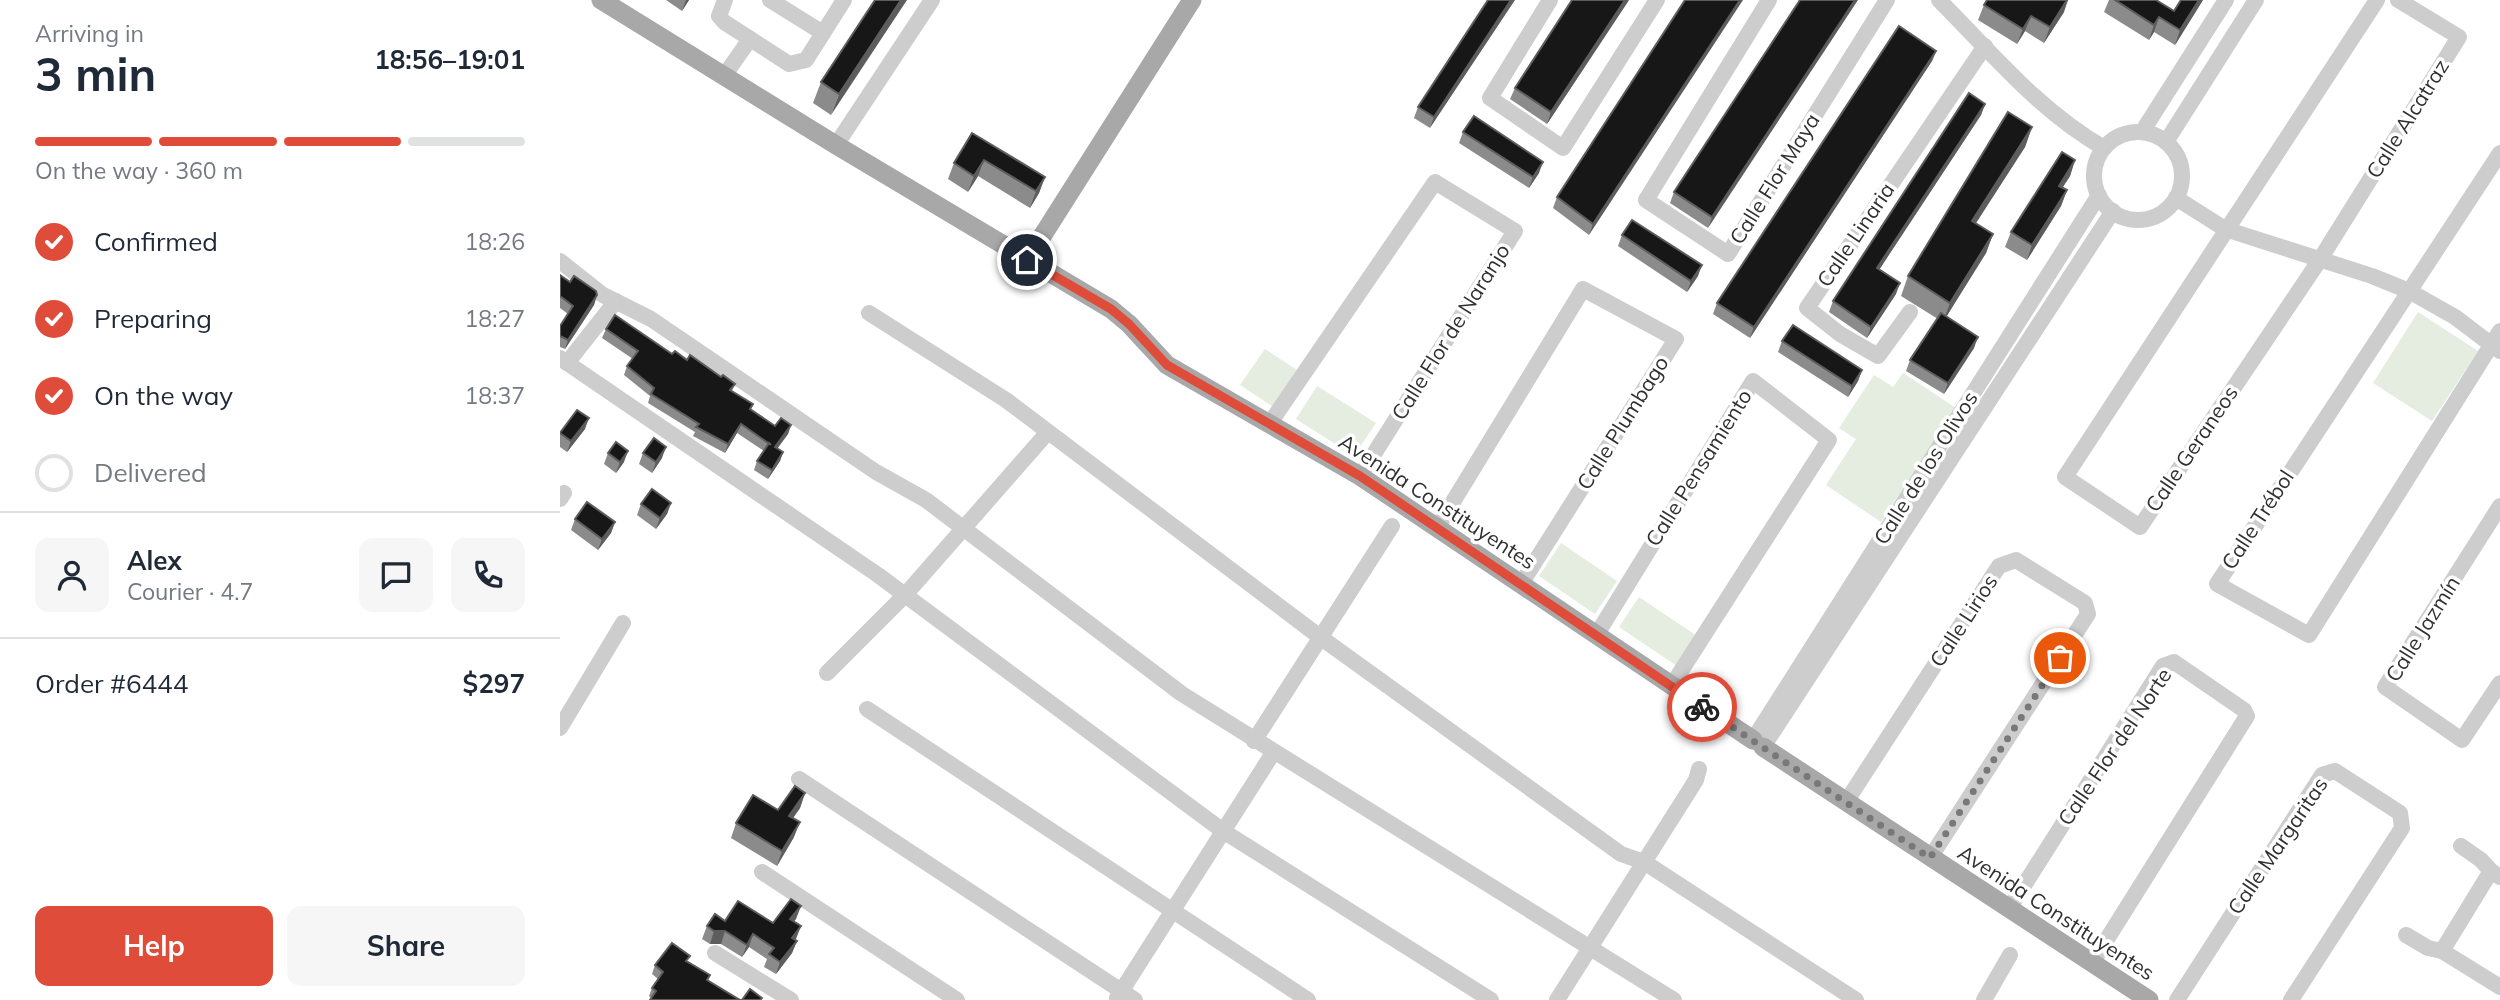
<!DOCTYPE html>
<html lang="en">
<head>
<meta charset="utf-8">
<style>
	body { margin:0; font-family:Mulish,sans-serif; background:#f6f6f7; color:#1f2937; height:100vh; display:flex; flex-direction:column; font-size:26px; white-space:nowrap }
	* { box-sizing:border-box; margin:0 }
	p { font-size:23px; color:#747a83 }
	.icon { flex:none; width:38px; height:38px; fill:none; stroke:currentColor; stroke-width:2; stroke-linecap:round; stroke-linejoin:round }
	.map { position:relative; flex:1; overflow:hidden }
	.details { display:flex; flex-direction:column; background:#fff; width:560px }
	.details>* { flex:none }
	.pin { position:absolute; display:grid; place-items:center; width:60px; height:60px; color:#fff; margin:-30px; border:4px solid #fff; border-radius:50%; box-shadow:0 2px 7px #0007 }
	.courier { position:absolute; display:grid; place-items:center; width:70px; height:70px; margin:-35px; border:5px solid #e04c3a; border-radius:50%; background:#fff; color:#222; box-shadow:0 2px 9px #0007 }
	.summary em { font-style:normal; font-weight:700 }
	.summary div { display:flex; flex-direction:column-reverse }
	.summary { display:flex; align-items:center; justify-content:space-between; height:119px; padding:0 35px }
	h1 { font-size:46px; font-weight:700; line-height:52px }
	.bar { display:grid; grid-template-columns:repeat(4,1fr); gap:10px 7px; align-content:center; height:84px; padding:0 35px }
	.bar i { height:9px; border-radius:5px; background:#e0e1e3 }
	.bar .selected { background:#e04c3a }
	.bar p { grid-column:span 4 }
	.line { display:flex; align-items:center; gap:18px; padding:0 35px; border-top:2px solid #e0e1e3 }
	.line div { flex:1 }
	.round { display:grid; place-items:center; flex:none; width:74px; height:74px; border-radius:14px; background:#f6f6f7 }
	ol { padding:0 35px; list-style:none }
	li { display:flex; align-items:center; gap:21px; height:77px }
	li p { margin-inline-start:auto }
	li .icon { padding:7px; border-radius:50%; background:#e04c3a; color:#fff; stroke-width:4 }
	li:last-child { color:#747a83 }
	li i { width:38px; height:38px; border:4px solid #e0e1e3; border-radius:50% }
	.button { display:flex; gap:14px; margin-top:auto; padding:14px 35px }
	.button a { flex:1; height:80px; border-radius:14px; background:#e04c3a; color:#fff; font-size:28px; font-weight:700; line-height:80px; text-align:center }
	.button a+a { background:#f6f6f7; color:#1f2937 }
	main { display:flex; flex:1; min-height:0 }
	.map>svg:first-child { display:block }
	.green { fill:#e4eddf }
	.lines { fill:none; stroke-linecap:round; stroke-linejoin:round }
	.minor { stroke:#cdcdcd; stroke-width:16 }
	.major { stroke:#a8a8a8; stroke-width:19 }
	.wall { fill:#8b8b8b }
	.shaded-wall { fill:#5d5d5d }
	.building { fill:#171717; stroke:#5d5d5d; stroke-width:2 }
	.done { stroke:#787878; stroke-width:7; stroke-dasharray:0 12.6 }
	.route { stroke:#e04c3a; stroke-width:9 }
	.labels { text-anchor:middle; stroke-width:7; stroke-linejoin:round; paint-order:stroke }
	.street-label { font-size:21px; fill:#303030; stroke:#fff }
</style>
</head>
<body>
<main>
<section class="details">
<div class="summary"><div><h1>3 min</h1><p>Arriving in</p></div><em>18:56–19:01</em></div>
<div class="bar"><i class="selected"></i><i class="selected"></i><i class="selected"></i><i></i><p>On the way · 360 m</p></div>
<ol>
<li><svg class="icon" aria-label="check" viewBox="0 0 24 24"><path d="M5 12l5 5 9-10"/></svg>Confirmed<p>18:26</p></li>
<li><svg class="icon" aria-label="check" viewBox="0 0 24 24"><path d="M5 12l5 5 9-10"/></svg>Preparing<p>18:27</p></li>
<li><svg class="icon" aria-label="check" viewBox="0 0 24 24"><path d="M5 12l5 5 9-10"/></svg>On the way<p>18:37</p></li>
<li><i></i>Delivered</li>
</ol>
<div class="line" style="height:126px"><a class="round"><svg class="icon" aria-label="person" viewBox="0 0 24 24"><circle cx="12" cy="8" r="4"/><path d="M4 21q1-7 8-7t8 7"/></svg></a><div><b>Alex</b><p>Courier · 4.7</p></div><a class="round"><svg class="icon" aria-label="chat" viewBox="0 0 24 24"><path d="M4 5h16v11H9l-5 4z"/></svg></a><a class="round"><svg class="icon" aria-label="phone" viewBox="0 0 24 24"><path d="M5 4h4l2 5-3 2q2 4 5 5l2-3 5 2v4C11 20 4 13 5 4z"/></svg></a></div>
<div class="line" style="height:91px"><div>Order #6444</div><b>$297</b></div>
<div class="button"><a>Help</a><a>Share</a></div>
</section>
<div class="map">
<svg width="1940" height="1000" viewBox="0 0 1940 1000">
	<rect width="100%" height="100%" fill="#fff"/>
	<g class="green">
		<polygon points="1858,312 1918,351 1872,421 1813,383"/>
		<polygon points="705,349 737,370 712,406 680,385"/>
		<polygon points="1343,373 1396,408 1321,522 1266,485 1296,439 1279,428 1314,375 1333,387"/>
		<polygon points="757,386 816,423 794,456 736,419"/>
		<polygon points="1001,543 1057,581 1035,614 979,576"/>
		<polygon points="1079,597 1137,636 1117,666 1059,627"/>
	</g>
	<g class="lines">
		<g class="minor">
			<polyline points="165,0 159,16 164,22 229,64 246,60 284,0"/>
			<polyline points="210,0 263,33"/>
			<polyline points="990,0 930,98 1003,148 1097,0"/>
			<polyline points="1209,0 1086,200 1168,254 1327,0"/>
			<path d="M1379,0C1432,53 1478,110 1544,148"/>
			<polyline points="1817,0 1505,477 1580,527 1759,261 1899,37 1838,0"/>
			<polyline points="164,76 190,39"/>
			<polyline points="1582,132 1666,0"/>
			<circle cx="1578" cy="176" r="44"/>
			<polyline points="1606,142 1696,0"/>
			<polyline points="276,145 372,0"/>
			<polyline points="1940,153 1657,584 1749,635 1940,331"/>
			<polyline points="1539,195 1193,740 1203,747 1553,211"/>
			<polyline points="1616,198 1665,229 1812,276 1849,291 1895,317 1940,351"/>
			<polyline points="0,261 43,295 91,319 316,472 366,500 622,694 1114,1000"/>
			<polyline points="1350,312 1318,356 1280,334 1247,308 1425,46"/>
			<polyline points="309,313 446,400 760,637 1061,854 1084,862 1296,1000"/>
			<polyline points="0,358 318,575 663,831 931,1000"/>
			<polyline points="7,363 56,301"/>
			<polyline points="710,423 875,182 955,231 800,476"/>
			<polyline points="0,499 4,493"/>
			<polyline points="1940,506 1825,687 1902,740 1940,683"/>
			<polyline points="877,528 1023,289 1116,339 961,584"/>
			<polyline points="1037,634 1193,381 1269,440 1112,685"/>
			<polyline points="267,673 345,595 488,432"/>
			<polyline points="307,709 748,1000"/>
			<polyline points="0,728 63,623"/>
			<polyline points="694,741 832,526"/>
			<polyline points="239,779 575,1000"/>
			<polyline points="1286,802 1439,566 1456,560 1525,603 1528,614 1370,858"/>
			<polyline points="1901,846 1921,860 1931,871"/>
			<polyline points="202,872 397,1000"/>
			<polyline points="1940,877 1931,871 1882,951 1940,987"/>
			<polyline points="1449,909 1603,666 1614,662 1684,710 1687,716 1532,963"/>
			<polyline points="1846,935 1868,948 1882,951"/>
			<polyline points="155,953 231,1000"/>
			<polyline points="557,998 713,753"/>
			<polyline points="997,1000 1136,780 1139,769"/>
			<polyline points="1424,1000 1450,955"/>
			<polyline points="1617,1000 1762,775 1775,771 1840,813 1842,828 1731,1000"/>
		</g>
		<g class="major">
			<polyline points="41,0 276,145 551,309 569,324 607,365 800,476 1193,740"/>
			<polyline points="467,260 632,0"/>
			<polyline points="1203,747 1589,1000"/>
		</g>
	</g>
	<g class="wall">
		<polygon points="106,0 129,0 122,11"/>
		<polygon points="315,0 271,115 253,103 261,82"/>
		<polygon points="928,0 870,128 854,118 858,107"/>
		<polygon points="1069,0 987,124 950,99 955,88"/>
		<polygon points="1125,0 1029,235 993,208 997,197"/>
		<polygon points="1240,0 1148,228 1110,203 1114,192"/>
		<polygon points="1549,0 1596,0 1614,11 1643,0 1615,45 1594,32 1589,40 1544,12"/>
		<polygon points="1424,5 1504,12 1484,43 1465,31 1457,44 1418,20"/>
		<polygon points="1376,51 1372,61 1190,338 1153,314 1157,303"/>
		<polygon points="1425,104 1421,115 1319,270 1336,294 1307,338 1269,312 1273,301"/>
		<polygon points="1472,127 1465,147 1416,223 1433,234 1426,253 1386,317 1414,348 1384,394 1346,371 1350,360 1378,319 1341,296 1348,276"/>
		<polygon points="903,132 979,173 969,188 899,143"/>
		<polygon points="412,133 485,177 479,193 470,208 418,176 408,192 388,179 394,163"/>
		<polygon points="1515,160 1510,176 1502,188 1507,190 1501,206 1467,260 1445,247 1451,232"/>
		<polygon points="1062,235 1138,276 1127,292 1058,246"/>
		<polygon points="0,275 10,282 37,295 34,305 5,349 0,347 0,326 8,314 0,308"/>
		<polygon points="46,329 127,360 175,384 172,391 193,404 191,409 215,426 231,425 228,434 217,448 223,452 220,461 208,479 194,470 197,461 204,451 177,433 165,453 133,436 135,432 88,403 90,396 64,375 67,366 73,359 42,338"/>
		<polygon points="1222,341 1302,370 1298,381 1288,397 1218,352"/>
		<polygon points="25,429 7,452 0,447 0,433"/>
		<polygon points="48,453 64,462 56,473 44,464"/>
		<polygon points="83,453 102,458 92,473 79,464"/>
		<polygon points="111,503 107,514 96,529 77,515 81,504"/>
		<polygon points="15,519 55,522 51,533 38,550 11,530"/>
		<polygon points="245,793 240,808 233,818 234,837 217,866 171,838 176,823 218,810"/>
		<polygon points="236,919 234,921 236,939 236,940 237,941 232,953 216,974 204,967 207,959 189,947 182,957 161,944 150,944 142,939 147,926 165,921 213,923"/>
		<polygon points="128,961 150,975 148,980 91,998 89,996 92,988 98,979 92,974 95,965"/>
	</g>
	<g class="shaded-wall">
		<polygon points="126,0 129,0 122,11"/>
		<polygon points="341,0 347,0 271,115 279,94"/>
		<polygon points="951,0 955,0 870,128 874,117"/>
		<polygon points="1065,0 1069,0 987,124 991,112"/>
		<polygon points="1180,0 1183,0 1029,235 1033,224"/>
		<polygon points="1295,0 1298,0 1148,228 1152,217"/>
		<polygon points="1507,0 1508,0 1504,12 1484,43 1490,27"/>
		<polygon points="1639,0 1643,0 1615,45 1620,30"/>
		<polygon points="1471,16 1465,31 1457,44 1463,29"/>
		<polygon points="1599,17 1594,32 1589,40 1594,25"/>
		<polygon points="1376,51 1372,61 1190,338 1194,327"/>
		<polygon points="1425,104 1421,115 1313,279 1317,268"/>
		<polygon points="1472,127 1465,147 1405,240 1412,221"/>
		<polygon points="424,160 418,176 408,192 414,176"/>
		<polygon points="1515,160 1510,176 1494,201 1499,186"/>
		<polygon points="983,162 979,173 969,188 973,177"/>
		<polygon points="485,177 479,193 470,208 476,191"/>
		<polygon points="1507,190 1501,206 1467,260 1472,245"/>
		<polygon points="1433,234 1426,253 1383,322 1390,303"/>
		<polygon points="1142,265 1138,276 1127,292 1131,281"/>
		<polygon points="1340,283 1336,294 1307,338 1311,327"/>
		<polygon points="37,295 34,305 5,349 8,340"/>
		<polygon points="1418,337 1414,348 1384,394 1388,383"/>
		<polygon points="1302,370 1298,381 1288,397 1292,386"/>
		<polygon points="29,418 25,429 7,452 11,441"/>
		<polygon points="181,424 177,433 165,453 168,444"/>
		<polygon points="231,425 228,434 212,456 215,447"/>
		<polygon points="106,447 102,458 92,473 96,462"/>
		<polygon points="68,451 64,462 56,473 60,462"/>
		<polygon points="223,452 220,461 208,479 212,470"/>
		<polygon points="111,503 107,514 96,529 100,518"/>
		<polygon points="55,522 51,533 38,550 42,539"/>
		<polygon points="245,793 240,808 224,831 229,816"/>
		<polygon points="240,822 234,837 217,866 222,851"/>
		<polygon points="241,906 236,919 226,931 230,919"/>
		<polygon points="241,926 236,939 228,951 232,938"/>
		<polygon points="154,931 165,931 161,944 150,944"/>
		<polygon points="193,934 189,947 182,957 187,945"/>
		<polygon points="237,941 232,953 216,974 220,962"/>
	</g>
	<g class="building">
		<polygon points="315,0 341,0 279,94 261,82"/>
		<polygon points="928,0 951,0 874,117 858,107"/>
		<polygon points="1012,0 1065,0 991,112 955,88"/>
		<polygon points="1125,0 1180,0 1033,224 997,197"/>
		<polygon points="1240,0 1295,0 1152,217 1114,192"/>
		<polygon points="1427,0 1507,0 1490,27 1471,16 1463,29 1424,5"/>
		<polygon points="1555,0 1596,0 1614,11 1621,0 1639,0 1620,30 1599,17 1594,25"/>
		<polygon points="1339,26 1376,51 1194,327 1157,303"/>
		<polygon points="1409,93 1425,104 1317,268 1340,283 1311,327 1273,301"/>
		<polygon points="1448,112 1472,127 1412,221 1433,234 1390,303 1348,276"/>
		<polygon points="914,116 983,162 973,177 903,132"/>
		<polygon points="412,133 485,177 476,191 424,160 414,176 394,163"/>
		<polygon points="1502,152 1515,160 1499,186 1507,190 1472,245 1451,232"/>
		<polygon points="1072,220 1142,265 1131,281 1062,235"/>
		<polygon points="0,275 10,282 14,276 36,291 37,295 8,340 0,336 0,326 13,306 0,296"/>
		<polygon points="1381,313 1418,337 1388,383 1350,360"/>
		<polygon points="55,315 112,354 115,351 127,360 130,355 161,377 163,375 175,384 170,390 193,404 190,409 215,426 221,418 231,425 215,447 223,452 212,470 197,461 209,443 211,445 181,424 168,444 136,427 139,424 91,394 94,388 67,366 78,351 46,329"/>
		<polygon points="1233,325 1302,370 1292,386 1222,341"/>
		<polygon points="17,410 29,418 11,441 0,433"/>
		<polygon points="94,438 106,447 96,462 83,453"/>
		<polygon points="56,442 68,451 60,462 48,453"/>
		<polygon points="92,489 111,503 100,518 81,504"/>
		<polygon points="27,502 55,522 42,539 15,519"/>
		<polygon points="235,786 245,793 229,816 240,822 222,851 176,823 193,795 218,810"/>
		<polygon points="231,899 241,906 230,919 241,926 232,938 237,941 220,962 209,954 214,948 193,934 187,945 165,931 154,931 147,926 155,914 165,921 178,901 213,923"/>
		<polygon points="112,943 130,956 126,961 150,975 147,980 180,1000 90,1000 96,991 92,988 103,972 95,965"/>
		<polygon points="190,989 202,998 200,1000 182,1000"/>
	</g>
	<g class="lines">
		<polyline class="done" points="1142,707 1370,858 1500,658"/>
		<polyline class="route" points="467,260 551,309 569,324 607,365 800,476 1142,707"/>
	</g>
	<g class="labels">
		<g class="street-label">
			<text transform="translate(1848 119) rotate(-58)" y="7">Calle Alcatraz</text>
			<text transform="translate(1215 179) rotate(-58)" y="7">Calle Flor Maya</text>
			<text transform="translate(1296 235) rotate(-56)" y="7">Calle Linaria</text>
			<text transform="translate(891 332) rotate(-58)" y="7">Calle Flor de Naranjo</text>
			<text transform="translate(1063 423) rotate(-58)" y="7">Calle Plumbago</text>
			<text transform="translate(1632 449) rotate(-56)" y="7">Calle Geraneos</text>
			<text transform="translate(1139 468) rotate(-58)" y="7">Calle Pensamiento</text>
			<text transform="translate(1366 468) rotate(-58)" y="7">Calle de los Olivos</text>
			<text transform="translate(877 502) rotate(33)" y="7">Avenida Constituyentes</text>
			<text transform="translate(1698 520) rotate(-57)" y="7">Calle Trébol</text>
			<text transform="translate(1404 621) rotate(-57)" y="7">Calle Lirios</text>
			<text transform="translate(1863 629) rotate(-58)" y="7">Calle Jazmín</text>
			<text transform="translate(1555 747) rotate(-56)" y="7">Calle Flor del Norte</text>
			<text transform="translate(1718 846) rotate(-56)" y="7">Calle Margaritas</text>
			<text transform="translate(1496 913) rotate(33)" y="7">Avenida Constituyentes</text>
		</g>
	</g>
</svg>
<div class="pin" style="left:1500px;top:658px;background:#ea580c"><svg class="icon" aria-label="bag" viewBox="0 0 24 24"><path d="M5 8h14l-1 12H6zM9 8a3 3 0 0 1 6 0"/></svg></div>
<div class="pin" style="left:467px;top:260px;background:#1f2937"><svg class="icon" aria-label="home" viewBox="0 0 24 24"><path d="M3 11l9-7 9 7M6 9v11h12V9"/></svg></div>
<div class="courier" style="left:1142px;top:707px"><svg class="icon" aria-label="bike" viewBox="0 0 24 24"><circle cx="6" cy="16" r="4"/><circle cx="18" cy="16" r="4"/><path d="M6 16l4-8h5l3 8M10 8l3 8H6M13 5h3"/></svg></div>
</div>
</main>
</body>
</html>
